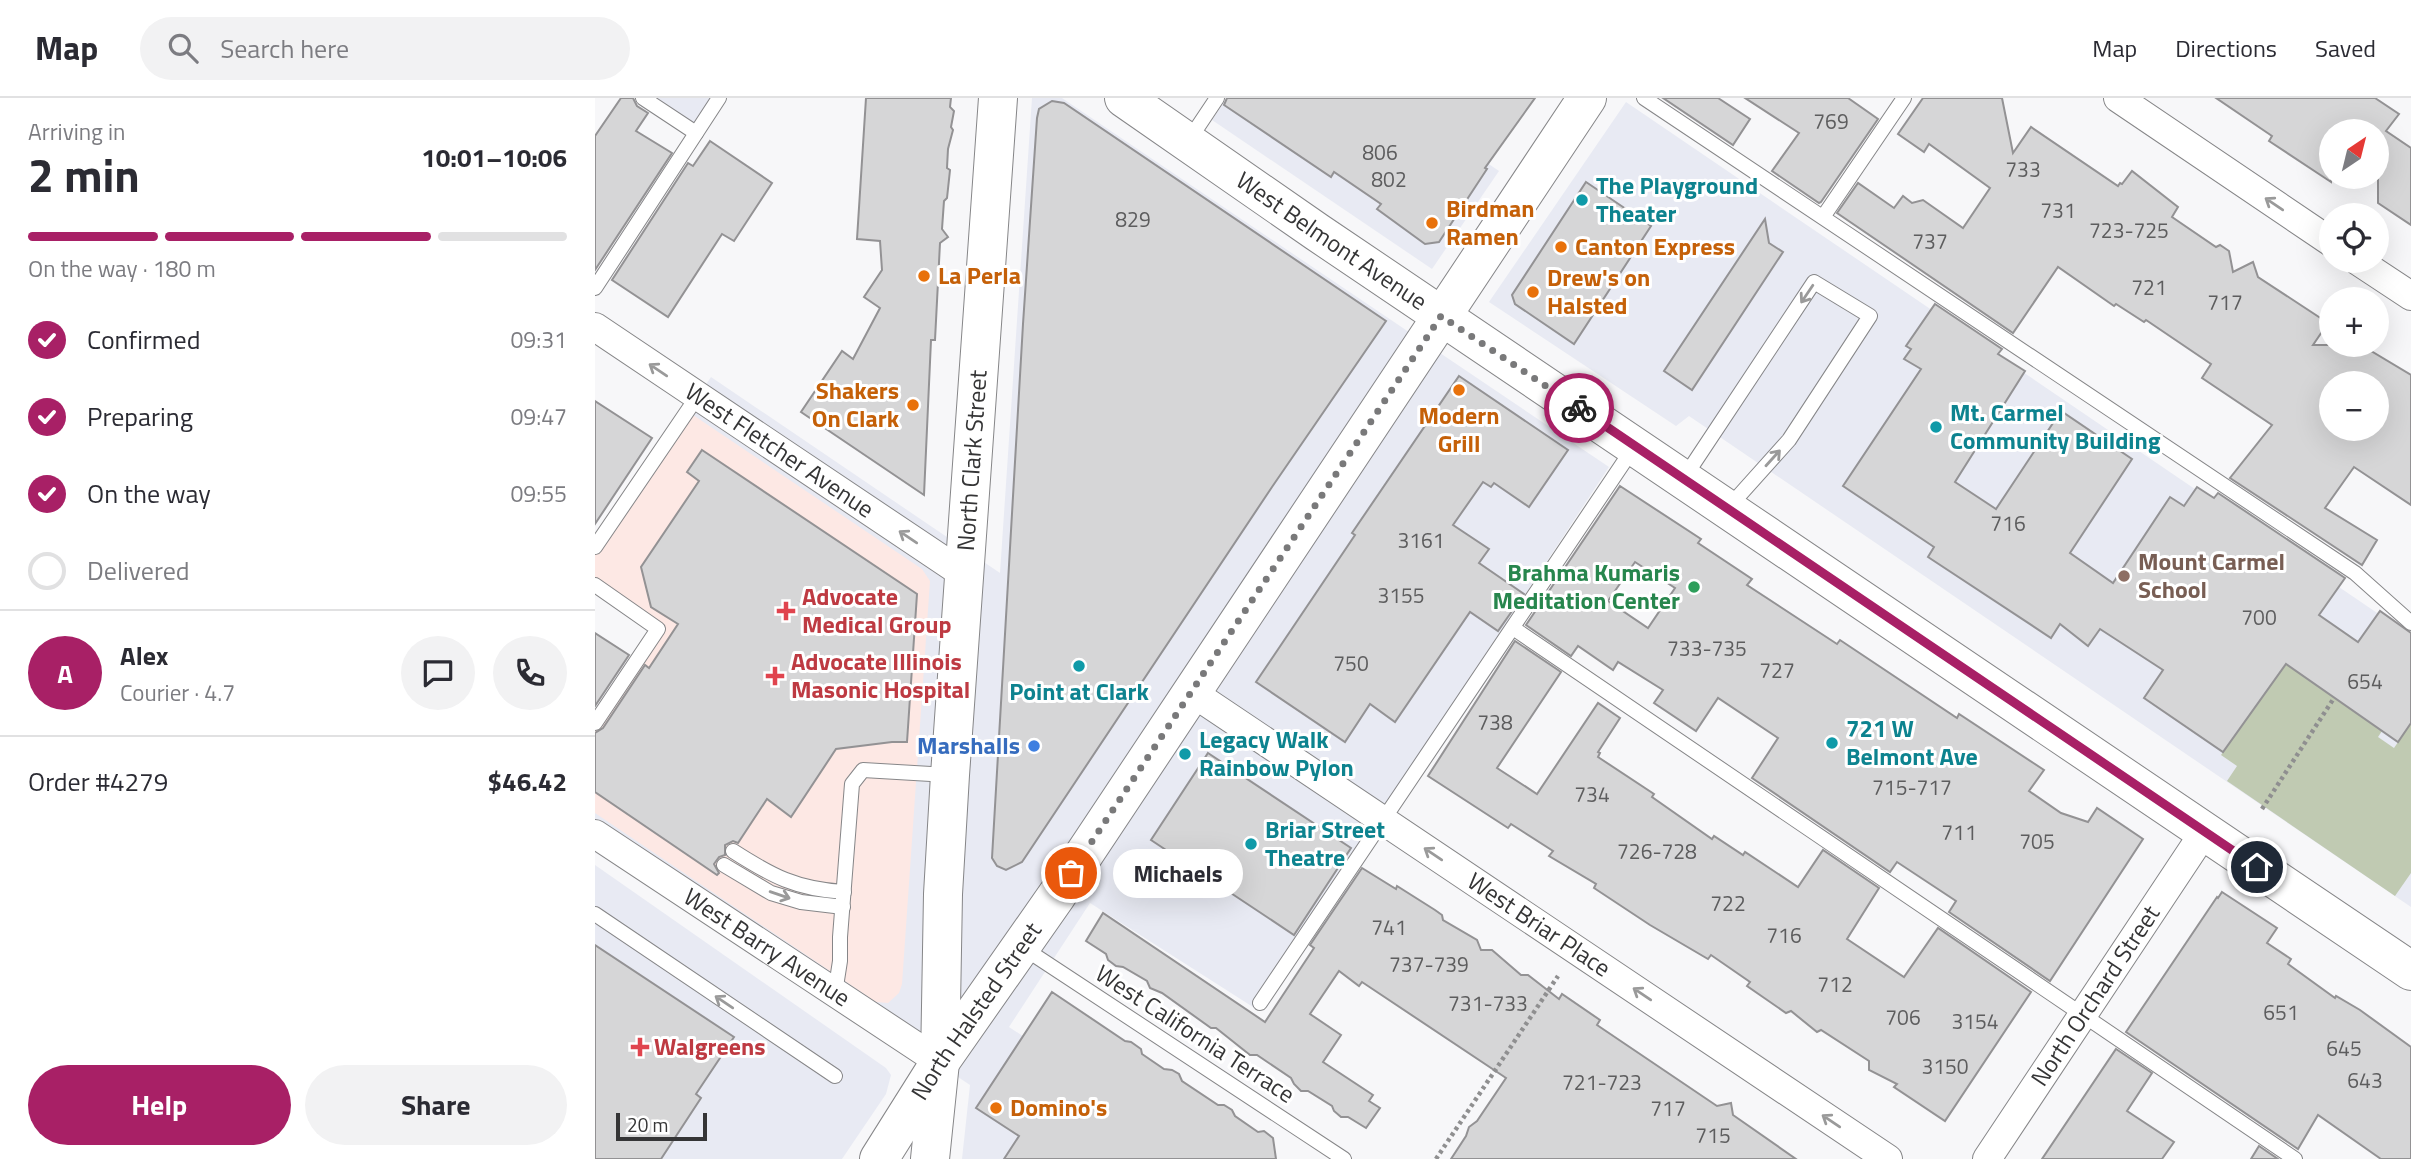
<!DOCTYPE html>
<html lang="en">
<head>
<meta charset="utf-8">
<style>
	body { margin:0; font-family:"Titillium Web",sans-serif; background:#f2f2f3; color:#2b2b33; height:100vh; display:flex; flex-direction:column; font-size:26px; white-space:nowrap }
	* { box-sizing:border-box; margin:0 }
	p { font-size:23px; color:#7c7c81 }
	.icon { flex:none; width:38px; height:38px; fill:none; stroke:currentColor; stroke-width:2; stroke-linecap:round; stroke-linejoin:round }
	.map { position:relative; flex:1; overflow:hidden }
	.details { display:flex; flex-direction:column; background:#fff; width:595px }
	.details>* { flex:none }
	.needle { width:46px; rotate:35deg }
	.tools { position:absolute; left:1724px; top:21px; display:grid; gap:14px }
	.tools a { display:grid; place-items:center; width:70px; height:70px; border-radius:50%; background:#fff; box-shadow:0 7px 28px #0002; font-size:35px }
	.scale { position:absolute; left:21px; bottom:18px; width:91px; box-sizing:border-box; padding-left:7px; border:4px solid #353536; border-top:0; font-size:19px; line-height:24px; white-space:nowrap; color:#353536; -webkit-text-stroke:5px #fff; paint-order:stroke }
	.pin { position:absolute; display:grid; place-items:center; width:60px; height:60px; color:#fff; margin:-30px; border:4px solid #fff; border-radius:50%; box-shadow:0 2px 7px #0007 }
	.courier { position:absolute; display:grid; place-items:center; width:70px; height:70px; margin:-35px; border:5px solid #a82066; border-radius:50%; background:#fff; color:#222; box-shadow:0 2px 9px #0007 }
	.bubble { position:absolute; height:49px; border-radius:24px; background:#fff; box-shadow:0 7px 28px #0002; font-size:23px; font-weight:700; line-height:49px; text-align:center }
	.headline em { font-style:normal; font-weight:700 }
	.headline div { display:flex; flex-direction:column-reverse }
	.headline { display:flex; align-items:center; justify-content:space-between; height:119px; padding:0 28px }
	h1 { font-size:46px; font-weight:700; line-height:52px }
	.bar { display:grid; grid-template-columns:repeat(4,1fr); gap:10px 7px; align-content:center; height:84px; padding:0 28px }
	.bar i { height:9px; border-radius:5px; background:#e1e1e2 }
	.bar .selected { background:#a82066 }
	.bar p { grid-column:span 4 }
	.line { display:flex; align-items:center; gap:18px; padding:0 28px; border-top:2px solid #e1e1e2 }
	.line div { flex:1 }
	.round { display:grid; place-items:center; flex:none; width:74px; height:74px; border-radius:37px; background:#f2f2f3 }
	ol { padding:0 28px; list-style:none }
	li { display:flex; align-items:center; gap:21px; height:77px }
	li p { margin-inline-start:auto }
	li .icon { padding:7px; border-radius:50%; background:#a82066; color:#fff; stroke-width:4 }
	li:last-child { color:#7c7c81 }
	li i { width:38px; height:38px; border:4px solid #e1e1e2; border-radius:50% }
	.cta { display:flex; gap:14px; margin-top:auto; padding:14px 28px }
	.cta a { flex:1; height:80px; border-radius:42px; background:#a82066; color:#fff; font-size:28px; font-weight:700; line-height:80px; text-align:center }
	.cta a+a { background:#f2f2f3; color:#2b2b33 }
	header { display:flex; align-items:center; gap:42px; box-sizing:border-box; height:98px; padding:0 35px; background:#fff; border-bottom:2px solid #e1e1e2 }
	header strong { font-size:33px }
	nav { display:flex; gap:38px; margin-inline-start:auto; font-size:24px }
	.search { width:490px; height:63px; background:#f2f2f3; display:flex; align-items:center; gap:18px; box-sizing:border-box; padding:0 24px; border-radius:38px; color:#7c7c81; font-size:26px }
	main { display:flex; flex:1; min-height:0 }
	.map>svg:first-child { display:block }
	.built { fill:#e8eaf3 }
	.medical { fill:#fde8e4 }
	.green { fill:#c0cab2 }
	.building { fill:#d6d6d7; stroke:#939294; stroke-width:2; fill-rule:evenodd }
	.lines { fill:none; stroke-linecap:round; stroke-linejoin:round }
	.lane-casing { stroke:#868688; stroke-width:16 }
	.street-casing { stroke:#868688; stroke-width:30 }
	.secondary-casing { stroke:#868688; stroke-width:40 }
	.path { stroke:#8f8f90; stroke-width:4.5; stroke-dasharray:3.5 3.5; stroke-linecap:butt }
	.lane { stroke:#fff; stroke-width:14 }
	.street { stroke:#fff; stroke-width:28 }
	.secondary { stroke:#fff; stroke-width:38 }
	.oneway { stroke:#9a9a9a }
	.done { stroke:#79797a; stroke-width:7; stroke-dasharray:0 12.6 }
	.route { stroke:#a82066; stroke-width:9 }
	.culture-dot { fill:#0f9aa8; stroke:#fff; stroke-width:2.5 }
	.food-dot { fill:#e8710a; stroke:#fff; stroke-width:2.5 }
	.education-dot { fill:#8d6e63; stroke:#fff; stroke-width:2.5 }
	.leisure-dot { fill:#2e9e5b; stroke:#fff; stroke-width:2.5 }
	.health-dot { fill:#e0444e; stroke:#fff; stroke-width:2.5 }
	.shop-dot { fill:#3f7fe0; stroke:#fff; stroke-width:2.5 }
	.labels { text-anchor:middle; stroke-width:6; stroke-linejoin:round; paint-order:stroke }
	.number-label { font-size:21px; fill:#5d5d5e }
	.culture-label { font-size:24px; font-weight:bold; fill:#0d838f; stroke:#fff; text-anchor:start }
	.food-label { font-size:24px; font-weight:bold; fill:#c56008; stroke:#fff; text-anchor:start }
	.street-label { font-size:24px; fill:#353536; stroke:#fff }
	.education-label { font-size:24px; font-weight:bold; fill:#785e54; stroke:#fff; text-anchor:start }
	.leisure-label { font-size:24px; font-weight:bold; fill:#27864d; stroke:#fff; text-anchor:end }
	.health-label { font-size:24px; font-weight:bold; fill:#be3a42; stroke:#fff; text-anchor:start }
	.shop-label { font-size:24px; font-weight:bold; fill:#366cbe; stroke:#fff; text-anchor:end }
</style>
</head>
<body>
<header>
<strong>Map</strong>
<div class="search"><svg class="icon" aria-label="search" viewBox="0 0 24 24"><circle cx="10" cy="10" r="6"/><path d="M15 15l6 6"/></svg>Search here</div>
<nav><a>Map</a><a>Directions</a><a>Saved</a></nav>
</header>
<main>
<section class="details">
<div class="headline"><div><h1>2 min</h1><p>Arriving in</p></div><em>10:01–10:06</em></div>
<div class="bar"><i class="selected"></i><i class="selected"></i><i class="selected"></i><i></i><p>On the way · 180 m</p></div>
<ol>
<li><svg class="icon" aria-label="check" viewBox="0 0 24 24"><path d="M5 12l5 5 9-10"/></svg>Confirmed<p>09:31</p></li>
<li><svg class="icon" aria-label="check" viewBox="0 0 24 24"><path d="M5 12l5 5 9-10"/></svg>Preparing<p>09:47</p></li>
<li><svg class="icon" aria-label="check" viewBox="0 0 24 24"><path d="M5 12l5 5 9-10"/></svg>On the way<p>09:55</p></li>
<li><i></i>Delivered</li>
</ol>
<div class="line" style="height:126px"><b class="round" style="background:#a82066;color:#fff">A</b><div><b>Alex</b><p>Courier · 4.7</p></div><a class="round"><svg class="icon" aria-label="chat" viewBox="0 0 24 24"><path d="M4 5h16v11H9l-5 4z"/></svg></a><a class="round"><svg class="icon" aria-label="phone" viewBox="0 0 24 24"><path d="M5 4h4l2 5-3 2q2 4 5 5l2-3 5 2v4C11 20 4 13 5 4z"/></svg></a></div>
<div class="line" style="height:91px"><div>Order #4279</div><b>$46.42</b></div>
<div class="cta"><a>Help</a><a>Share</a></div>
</section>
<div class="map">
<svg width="1816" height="1061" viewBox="0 0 1816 1061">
	<rect width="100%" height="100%" fill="#f7f7f9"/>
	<g class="built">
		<polygon points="48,0 124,0 101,35"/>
		<polygon points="437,0 467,0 1014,369 658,909 495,805 414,929 487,977 638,1061 367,1061 375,987 0,737 0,625 63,531 0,450 116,279 405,475"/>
		<polygon points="632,0 797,0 904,73 837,171 617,22"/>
		<polygon points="1031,4 1816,538 1816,809 1094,318 1081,328 894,204"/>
		<polygon points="0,767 291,970 296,977 291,996 247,1061 0,1061"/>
	</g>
	<polygon class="medical" points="92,313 327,471 335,483 307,886 304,895 293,905 281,904 0,715 0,625 63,531 0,487 0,449"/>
	<polygon class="green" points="1705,546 1735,567 1722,588 1787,633 1783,639 1799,650 1816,625 1816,775 1800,798 1632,683 1642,668 1626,657"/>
	<g class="building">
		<polygon points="26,0 38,0 42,8 53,15 41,33 77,55 0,172 0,38"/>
		<polygon points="271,0 356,0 355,9 359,13 356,29 358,32 353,51 352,70 355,72 352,100 349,103 347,131 353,139 345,145 340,242 336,242 329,397 206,314 247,253 258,261 285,210 269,199 287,172 285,143 262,141"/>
		<polygon points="632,0 940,0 890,70 892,71 844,144 830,146 782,111 786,106 739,74 736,79 629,7"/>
		<polygon points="1068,0 1123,0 1155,21 1138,47"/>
		<polygon points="1150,0 1253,0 1283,21 1226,104 1224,105 1177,73 1204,35"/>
		<path d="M1328,0H1407L1418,55L1436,29L1523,88L1525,85L1527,86L1537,73L1583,109L1577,119L1621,149L1625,147L1634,153L1638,174L1658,164L1663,179L1733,225L1718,247H1766L1816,277V407L1759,369L1730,410L1782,442L1767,467L1635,380L1677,327L1607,280L1616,266L1551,222L1549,224L1521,206L1519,208L1463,169L1418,235L1242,115L1263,85L1299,110L1308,98L1317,105L1328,102L1368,130L1395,90L1334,46L1329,54L1303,36ZM1736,285H1782V331H1736Z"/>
		<polygon points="1621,0 1780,0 1804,16 1791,33 1816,50 1816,127 1783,105 1783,33 1736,33 1736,84 1674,43 1677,38"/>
		<polygon points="457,3 469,5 791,223 677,389 427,764 411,772 402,768 397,760 428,226 442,20 444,11"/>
		<polygon points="115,43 177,85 139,143 127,136 73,219 17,182 93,65 98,68"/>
		<polygon points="991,84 1056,128 979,246 920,206 917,197"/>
		<polygon points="1170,121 1174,145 1188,154 1097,292 1069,273"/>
		<polygon points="1340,206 1407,251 1403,256 1430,273 1360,384 1401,411 1466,313 1537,361 1475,455 1518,485 1575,399 1589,408 1602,389 1619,400 1623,395 1750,480 1724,517 1763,544 1785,513 1816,535 1816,625 1803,644 1691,566 1628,654 1549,600 1568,572 1505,531 1493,548 1465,526 1456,540 1333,459 1339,449 1248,388 1326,271 1309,261 1316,251 1311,248"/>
		<polygon points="864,278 973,352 934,409 899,385 896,389 888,384 858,427 894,451 884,465 929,496 903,533 875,514 800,624 775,606 750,644 661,584 760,437 757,435"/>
		<polygon points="0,303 57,340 0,426"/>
		<polygon points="107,352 322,496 312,644 297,644 241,651 196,719 172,701 143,745 138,743 130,747 130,757 124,759 119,766 124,775 122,777 0,694 0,635 8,630 50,567 54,570 83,526 56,509 46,469 104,383 92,374"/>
		<path d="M1025,388L1106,441L1103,445L1157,481L1152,487L1242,546L1245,542L1362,620L1364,616L1449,672L1434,693L1466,715L1493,724L1502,710L1548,741L1455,883L1354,814L1361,803L1302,764L1295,774L1157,680L1183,640L1123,600L1101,633L1059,605L1068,592L1023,564L1018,572L983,548L976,558L931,527ZM1040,464L1080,490L1053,530L1013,503Z"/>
		<polygon points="0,535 34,557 0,608"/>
		<polygon points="920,543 966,574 902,670 942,696 1003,605 1025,620 1003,654 1005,655 1003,659 1059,696 1057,699 1117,741 1119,738 1148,757 1150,754 1203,789 1228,752 1284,790 1252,841 1309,879 1343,830 1436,894 1350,1023 1299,989 1302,986 1274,972 1274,963 1226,932 1222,934 1196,913 1191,915 1152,888 1155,884 1116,857 1113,861 1055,827 999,790 1001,786 954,758 958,753 916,726 913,730 833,678"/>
		<polygon points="613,655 756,750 699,837 556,742"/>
		<polygon points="767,770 801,791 802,788 840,812 847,817 848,822 882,842 886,852 897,852 926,877 933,877 964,901 967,896 1005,922 1002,927 1122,1008 1136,1005 1138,1017 1201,1061 856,1061 871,1038 874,1029 882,1023 911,980 767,884 764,888 744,873 715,916 746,937 728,964 778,997 774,1003 785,1010 771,1030 753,1019 746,1019 739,1013 737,1008 713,993 706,993 699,986 696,980 662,957 655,957 621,930 616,930 567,895 555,890 552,883 528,869 521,868 513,862 511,856 491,843 508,815 670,924 719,850 715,847"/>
		<polygon points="1627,794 1682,830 1672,845 1696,861 1693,866 1740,900 1741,898 1765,912 1816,949 1816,1061 1786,1061 1723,1017 1703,1051 1531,934 1622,799 1623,800"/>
		<polygon points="0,847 139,939 101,996 106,1000 66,1061 0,1061"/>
		<polygon points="457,894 530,943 536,944 546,951 547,956 569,971 577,972 584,976 587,983 623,1007 629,1007 637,1012 640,1018 663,1034 669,1033 678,1040 681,1061 409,1061 424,1038 381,1010"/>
		<polygon points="1521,951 1557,975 1532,1013 1579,1044 1567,1061 1447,1061"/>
		<polygon points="1664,1048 1683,1061 1656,1061"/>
	</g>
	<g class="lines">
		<defs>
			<g id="lane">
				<polyline points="48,0 101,35"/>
				<polyline points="1049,0 1760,475 1816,525"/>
				<polyline points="594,42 622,0"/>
				<polyline points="1228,119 1309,0"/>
				<polyline points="0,190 124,0"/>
				<polyline points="1089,380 1219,184 1275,218 1194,342 1133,410"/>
				<polyline points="0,449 102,299"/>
				<polyline points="0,487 63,531 0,625"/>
				<polyline points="918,530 1700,1061"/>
				<path d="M138,753C177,778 201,791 249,794"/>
				<polyline points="129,767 176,795 206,804 248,809"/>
				<polyline points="0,816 240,978"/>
				<polyline points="427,849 749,1061"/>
				<polyline points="240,895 245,863 245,839 257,686 268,672 353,677"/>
				<polyline points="665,905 1039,349"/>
			</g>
			<g id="street">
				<polyline points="1523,0 1736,144"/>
				<polyline points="1763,163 1816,198"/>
				<path id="s1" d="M0,229L370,477"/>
				<path id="s2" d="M595,593L1293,1061"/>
				<path id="s3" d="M0,736L345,964"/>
				<path id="s4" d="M1392,1061L1610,733"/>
			</g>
			<g id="secondary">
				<path id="s5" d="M529,0L722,134L1816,873"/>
				<path id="s6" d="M284,1061L345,964L462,797L992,0"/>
				<path id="s7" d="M335,1061L345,964L348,796L355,677L403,0"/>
			</g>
		</defs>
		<use href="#lane" class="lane-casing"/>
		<use href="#street" class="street-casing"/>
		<use href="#secondary" class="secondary-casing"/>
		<g class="path">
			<polyline points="1667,711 1739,600"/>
			<polyline points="841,1061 963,878"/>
		</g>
		<use href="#lane" class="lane"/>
		<use href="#street" class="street"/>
		<use href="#secondary" class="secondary"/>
	</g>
	<defs><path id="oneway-shaft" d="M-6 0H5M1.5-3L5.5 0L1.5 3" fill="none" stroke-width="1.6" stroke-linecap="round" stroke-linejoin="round" transform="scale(1.75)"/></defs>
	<g class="oneway">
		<use href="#oneway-shaft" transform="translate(1679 106) rotate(-146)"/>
		<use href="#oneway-shaft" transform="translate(1212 196) rotate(124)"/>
		<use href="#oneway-shaft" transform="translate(63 272) rotate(-146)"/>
		<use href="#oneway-shaft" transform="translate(1178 360) rotate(-48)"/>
		<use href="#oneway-shaft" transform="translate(313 439) rotate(-146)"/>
		<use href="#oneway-shaft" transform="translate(838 756) rotate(-146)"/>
		<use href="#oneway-shaft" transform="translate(185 797) rotate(19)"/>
		<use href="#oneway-shaft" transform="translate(1047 896) rotate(-146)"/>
		<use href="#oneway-shaft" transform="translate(129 904) rotate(-146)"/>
		<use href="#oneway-shaft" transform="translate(1236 1023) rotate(-146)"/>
	</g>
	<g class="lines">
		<polyline class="done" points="476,775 846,218 984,310"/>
		<polyline class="route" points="984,310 1662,769"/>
	</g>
	<g class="culture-dot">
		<circle cx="987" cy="102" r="7"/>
		<circle cx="1341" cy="329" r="7"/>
		<circle cx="484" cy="568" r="7"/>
		<circle cx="1237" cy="645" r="7"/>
		<circle cx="590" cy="656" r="7"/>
		<circle cx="656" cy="746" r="7"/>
	</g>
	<g class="food-dot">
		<circle cx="837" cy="125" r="7"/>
		<circle cx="966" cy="149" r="7"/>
		<circle cx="329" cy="178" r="7"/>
		<circle cx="938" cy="194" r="7"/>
		<circle cx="864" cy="292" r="7"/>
		<circle cx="318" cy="307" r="7"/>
		<circle cx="401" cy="1010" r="7"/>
	</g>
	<circle class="education-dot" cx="1529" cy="478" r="7"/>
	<circle class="leisure-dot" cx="1099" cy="489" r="7"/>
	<g class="health-dot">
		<path d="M187.5 502.5h7v7h7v7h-7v7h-7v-7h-7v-7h7z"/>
		<path d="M176.5 567.5h7v7h7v7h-7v7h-7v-7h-7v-7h7z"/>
		<path d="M41.5 938.5h7v7h7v7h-7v7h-7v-7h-7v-7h7z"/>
	</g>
	<circle class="shop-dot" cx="439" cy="648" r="7"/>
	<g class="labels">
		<g class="number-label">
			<text x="1236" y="31">769</text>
			<text x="785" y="62">806</text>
			<text x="1428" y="79">733</text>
			<text x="794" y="89">802</text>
			<text x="1463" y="120">731</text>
			<text x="538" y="129">829</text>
			<text x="1534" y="140">723-725</text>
			<text x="1335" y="151">737</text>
			<text x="1554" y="197">721</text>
			<text x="1630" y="212">717</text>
			<text x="1413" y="433">716</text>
			<text x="826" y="450">3161</text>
			<text x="806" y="505">3155</text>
			<text x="1664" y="527">700</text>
			<text x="1112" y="558">733-735</text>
			<text x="756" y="573">750</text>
			<text x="1182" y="580">727</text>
			<text x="1770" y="591">654</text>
			<text x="900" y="632">738</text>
			<text x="1317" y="697">715-717</text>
			<text x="997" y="704">734</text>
			<text x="1364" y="742">711</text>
			<text x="1442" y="751">705</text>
			<text x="1062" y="761">726-728</text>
			<text x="1133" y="813">722</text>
			<text x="794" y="837">741</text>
			<text x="1189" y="845">716</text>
			<text x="834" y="874">737-739</text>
			<text x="1240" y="894">712</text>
			<text x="893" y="913">731-733</text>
			<text x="1686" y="922">651</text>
			<text x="1308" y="927">706</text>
			<text x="1380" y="931">3154</text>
			<text x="1749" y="958">645</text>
			<text x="1350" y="976">3150</text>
			<text x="1770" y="990">643</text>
			<text x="1007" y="992">721-723</text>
			<text x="1073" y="1018">717</text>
			<text x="1118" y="1045">715</text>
		</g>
		<g class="culture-label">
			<text x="1001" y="96">The Playground<tspan x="1001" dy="28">Theater</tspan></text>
			<text x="1355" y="323">Mt. Carmel<tspan x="1355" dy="28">Community Building</tspan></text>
			<text x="484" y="602" text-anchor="middle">Point at Clark</text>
			<text x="1251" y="639">721 W<tspan x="1251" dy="28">Belmont Ave</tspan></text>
			<text x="604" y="650">Legacy Walk<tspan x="604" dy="28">Rainbow Pylon</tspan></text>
			<text x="670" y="740">Briar Street<tspan x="670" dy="28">Theatre</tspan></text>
		</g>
		<g class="food-label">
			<text x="851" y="119">Birdman<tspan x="851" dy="28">Ramen</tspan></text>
			<text x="980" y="157">Canton Express</text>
			<text x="343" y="186">La Perla</text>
			<text x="952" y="188">Drew's on<tspan x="952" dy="28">Halsted</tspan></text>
			<text x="304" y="301" text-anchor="end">Shakers<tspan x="304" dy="28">On Clark</tspan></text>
			<text x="864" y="326" text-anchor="middle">Modern<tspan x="864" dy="28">Grill</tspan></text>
			<text x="415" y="1018">Domino's</text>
		</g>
		<g class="street-label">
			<text dy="8" stroke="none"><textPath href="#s5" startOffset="252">West Belmont Avenue</textPath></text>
			<text dy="8" stroke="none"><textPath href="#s1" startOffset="222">West Fletcher Avenue</textPath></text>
			<text dy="8" stroke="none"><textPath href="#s7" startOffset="700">North Clark Street</textPath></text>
			<text dy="8" stroke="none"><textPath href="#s2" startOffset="420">West Briar Place</textPath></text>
			<text dy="8" stroke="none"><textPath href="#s3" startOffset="206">West Barry Avenue</textPath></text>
			<text dy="8" stroke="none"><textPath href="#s4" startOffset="196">North Orchard Street</textPath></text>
			<text dy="8" stroke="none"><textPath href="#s6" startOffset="177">North Halsted Street</textPath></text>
			<text transform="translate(600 936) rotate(33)" y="8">West California Terrace</text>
		</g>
		<g class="education-label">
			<text x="1543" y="472">Mount Carmel<tspan x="1543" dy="28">School</tspan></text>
		</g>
		<g class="leisure-label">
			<text x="1085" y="483">Brahma Kumaris<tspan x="1085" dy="28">Meditation Center</tspan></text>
		</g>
		<g class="health-label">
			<text x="207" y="507">Advocate<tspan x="207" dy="28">Medical Group</tspan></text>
			<text x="196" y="572">Advocate Illinois<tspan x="196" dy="28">Masonic Hospital</tspan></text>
			<text x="59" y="957">Walgreens</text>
		</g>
		<g class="shop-label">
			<text x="425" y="656">Marshalls</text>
		</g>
	</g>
</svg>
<div class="tools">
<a><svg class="needle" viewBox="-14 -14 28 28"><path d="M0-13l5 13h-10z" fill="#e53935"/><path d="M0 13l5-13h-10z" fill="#7c7c81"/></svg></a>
<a><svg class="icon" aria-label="locate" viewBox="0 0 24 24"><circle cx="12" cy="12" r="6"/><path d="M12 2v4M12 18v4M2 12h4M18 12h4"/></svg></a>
<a>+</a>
<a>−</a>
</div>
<div class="scale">20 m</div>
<div class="pin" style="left:476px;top:775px;background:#ea580c"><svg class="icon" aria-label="bag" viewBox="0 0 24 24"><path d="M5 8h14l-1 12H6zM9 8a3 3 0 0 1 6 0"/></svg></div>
<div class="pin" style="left:1662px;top:769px;background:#1f2937"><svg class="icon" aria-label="home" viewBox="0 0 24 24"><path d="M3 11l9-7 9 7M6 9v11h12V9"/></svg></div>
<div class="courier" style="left:984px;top:310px"><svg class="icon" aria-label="bike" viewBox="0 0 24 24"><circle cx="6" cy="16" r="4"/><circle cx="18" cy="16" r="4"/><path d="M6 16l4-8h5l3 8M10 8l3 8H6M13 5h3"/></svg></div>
<div class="bubble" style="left:518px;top:751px;width:130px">Michaels</div>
</div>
</main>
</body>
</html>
